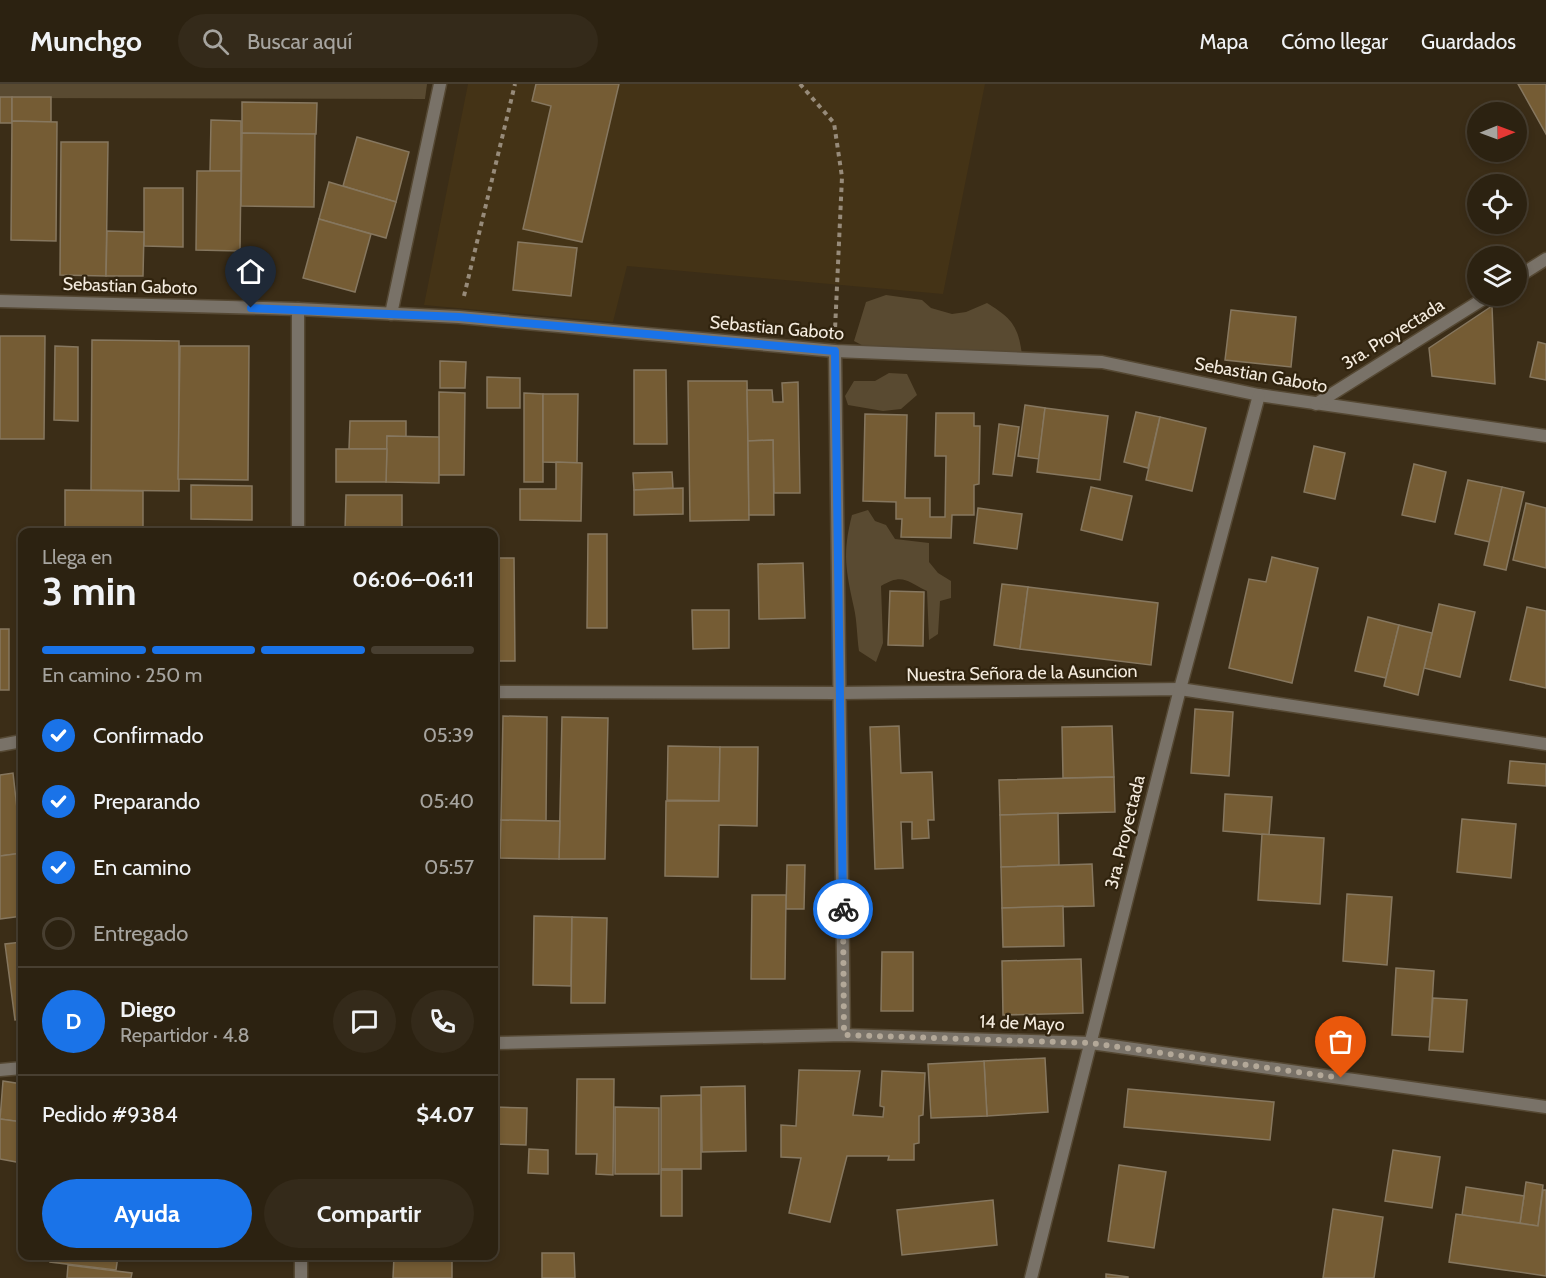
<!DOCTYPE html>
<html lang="es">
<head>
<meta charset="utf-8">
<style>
	body { margin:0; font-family:Cabin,sans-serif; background:#342a1a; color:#f1f3f6; height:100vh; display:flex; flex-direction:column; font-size:22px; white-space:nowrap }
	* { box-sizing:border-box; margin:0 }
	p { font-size:20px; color:#a6a49f }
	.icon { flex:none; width:33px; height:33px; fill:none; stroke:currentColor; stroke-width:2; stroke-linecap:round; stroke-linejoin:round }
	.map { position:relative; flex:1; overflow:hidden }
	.drawer { position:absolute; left:18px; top:444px; width:480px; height:732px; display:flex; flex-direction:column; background:#2c2211; border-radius:12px; box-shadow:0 3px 9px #0003,0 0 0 2px #483f31 }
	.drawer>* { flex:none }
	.needle { width:39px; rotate:89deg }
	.tools { position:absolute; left:1467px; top:18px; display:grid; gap:12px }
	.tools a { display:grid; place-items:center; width:60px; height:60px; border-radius:50%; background:#2c2211; box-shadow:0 3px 9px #0003,0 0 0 2px #483f31; font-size:30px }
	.pin { position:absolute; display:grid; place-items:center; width:51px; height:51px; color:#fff; margin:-62px -26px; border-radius:50% 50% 50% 0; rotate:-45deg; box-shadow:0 0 6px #0007 }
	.pin .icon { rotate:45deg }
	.courier { position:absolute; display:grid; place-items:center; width:60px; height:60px; margin:-30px; border:4px solid #1a73e8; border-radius:50%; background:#fff; color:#222; box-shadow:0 2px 8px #0007 }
	.headline em { font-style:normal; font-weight:700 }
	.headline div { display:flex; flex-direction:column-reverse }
	.headline { display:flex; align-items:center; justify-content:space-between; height:102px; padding:0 24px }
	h1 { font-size:39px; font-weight:700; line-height:45px }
	.bar { display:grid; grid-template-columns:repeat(4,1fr); gap:9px 6px; align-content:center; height:72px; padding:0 24px }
	.bar i { height:8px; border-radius:4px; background:#483f31 }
	.bar .active { background:#1a73e8 }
	.bar p { grid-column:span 4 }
	.line { display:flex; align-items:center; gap:15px; padding:0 24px; border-top:2px solid #483f31 }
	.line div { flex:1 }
	.round { display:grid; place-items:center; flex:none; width:63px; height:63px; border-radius:32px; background:#342a1a }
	ol { padding:0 24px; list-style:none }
	li { display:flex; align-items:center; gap:18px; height:66px }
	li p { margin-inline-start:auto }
	li .icon { padding:6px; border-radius:50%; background:#1a73e8; color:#fff; stroke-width:4 }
	li:last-child { color:#a6a49f }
	li i { width:33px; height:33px; border:3px solid #483f31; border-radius:50% }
	.button { display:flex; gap:12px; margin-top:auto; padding:12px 24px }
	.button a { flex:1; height:69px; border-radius:36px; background:#1a73e8; color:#fff; font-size:24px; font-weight:700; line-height:69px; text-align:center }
	.button a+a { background:#342a1a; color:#f1f3f6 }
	header { display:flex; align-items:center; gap:36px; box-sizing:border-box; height:84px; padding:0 30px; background:#2c2211; border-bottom:2px solid #483f31 }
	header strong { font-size:28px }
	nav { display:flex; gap:33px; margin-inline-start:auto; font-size:21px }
	.search { width:420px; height:54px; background:#342a1a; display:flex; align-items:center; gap:15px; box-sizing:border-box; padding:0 21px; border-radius:33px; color:#a6a49f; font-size:22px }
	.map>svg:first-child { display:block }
	.built { fill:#443316 }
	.green { fill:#594a31 }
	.building { fill:#755c34; stroke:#86775f; stroke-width:1.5 }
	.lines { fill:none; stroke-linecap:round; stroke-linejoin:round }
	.street-casing { stroke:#554833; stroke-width:15 }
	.path { stroke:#978b7a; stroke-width:4; stroke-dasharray:4.5 4.5; stroke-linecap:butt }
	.street { stroke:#797268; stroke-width:12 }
	.done { stroke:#b3a898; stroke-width:6; stroke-dasharray:0 10.8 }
	.route { stroke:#1a73e8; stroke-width:8 }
	.labels { text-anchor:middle; stroke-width:4.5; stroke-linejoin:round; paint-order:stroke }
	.street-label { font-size:18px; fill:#f4ebde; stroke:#30230e }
</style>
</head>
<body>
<header>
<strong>Munchgo</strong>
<div class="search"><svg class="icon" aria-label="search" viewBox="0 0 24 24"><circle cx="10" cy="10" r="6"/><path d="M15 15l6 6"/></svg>Buscar aquí</div>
<nav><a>Mapa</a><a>Cómo llegar</a><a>Guardados</a></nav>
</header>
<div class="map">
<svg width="1546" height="1194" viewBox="0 0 1546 1194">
	<rect width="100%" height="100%" fill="#3b2d17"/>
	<polygon class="built" points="468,0 985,0 943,210 627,182 613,238 424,221"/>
	<g class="green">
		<polygon points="0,0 427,0 425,15 0,14"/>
		<path d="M886,211L922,216L931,224L952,230L966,228L987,219C1011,234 1018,241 1022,270L1010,277L936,264L877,269L854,257L866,218Z"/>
		<polygon points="889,289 907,290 917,311 901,325 883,327 848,321 845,312 854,297 875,297"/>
		<path d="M868,426L875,437L886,441L895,455L929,459V478L938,489L951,497V514L940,517L938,550L929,556L927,507C906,497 903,489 881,502L883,559L876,578L859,567C857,553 857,537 854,524C846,486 842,470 852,431Z"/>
	</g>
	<g class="building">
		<polygon points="536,0 619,0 582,158 523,145 551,22 532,17"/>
		<polygon points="1518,0 1546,0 1546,50"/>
		<rect x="0" y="13" width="12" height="26"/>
		<polygon points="12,13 51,13 51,38 12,37"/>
		<polygon points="242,18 317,19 316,50 242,49"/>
		<polygon points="211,36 241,37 241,87 210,87"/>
		<polygon points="12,37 57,38 56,157 11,156"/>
		<polygon points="242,49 315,50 314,123 241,122"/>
		<polygon points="357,53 409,68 396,118 343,102"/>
		<polygon points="61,58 108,58 106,192 60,191"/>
		<polygon points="197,87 241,87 240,167 196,166"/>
		<polygon points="329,98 396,118 386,154 319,135"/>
		<polygon points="144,104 183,104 183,163 144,162"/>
		<polygon points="319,135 371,150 355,208 303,194"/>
		<polygon points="107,147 144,148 143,192 106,192"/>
		<polygon points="518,158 577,164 571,212 513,206"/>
		<polygon points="1492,222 1495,300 1432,292 1429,264"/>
		<polygon points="1231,226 1296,233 1291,283 1225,276"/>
		<polygon points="0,252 45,252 44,355 0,355"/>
		<polygon points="92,256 179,257 179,407 91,406"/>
		<polygon points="1538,258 1546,260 1546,296 1530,293"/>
		<polygon points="55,262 78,263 78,337 54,336"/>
		<polygon points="180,262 249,262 248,396 178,395"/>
		<polygon points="440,277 466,278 465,304 440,304"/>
		<polygon points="634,286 666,286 667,360 634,360"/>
		<polygon points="487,293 520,294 520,324 487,324"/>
		<polygon points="688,297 747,297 749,436 690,437"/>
		<polygon points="798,298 800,409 774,409 773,356 748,357 747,306 772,306 773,318 783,318 782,299"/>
		<polygon points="439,308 465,309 464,391 439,391"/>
		<polygon points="524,309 543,310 543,398 524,398"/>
		<polygon points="543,310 578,310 577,379 543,378"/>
		<polygon points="1025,321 1045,324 1039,375 1018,372"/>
		<polygon points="1045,324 1108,332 1100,396 1037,388"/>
		<polygon points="1136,328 1160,333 1148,384 1124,378"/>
		<polygon points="936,329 974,329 974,342 980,342 979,400 974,401 974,431 952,431 951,454 901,453 902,435 896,435 896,418 863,417 865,330 907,331 905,414 930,414 930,433 945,433 946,372 935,372"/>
		<polygon points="1160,333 1206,344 1192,407 1146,396"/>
		<polygon points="350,337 406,337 406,353 387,352 387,365 349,365"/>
		<polygon points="999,340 1019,343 1012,392 993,390"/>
		<polygon points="387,352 439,353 439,399 386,398"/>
		<polygon points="773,356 774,431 749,431 748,357"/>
		<polygon points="1314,362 1345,369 1335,415 1304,408"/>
		<polygon points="336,365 387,365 386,398 336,398"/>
		<polygon points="556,378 582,379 581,437 520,436 520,405 556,405"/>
		<polygon points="1414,380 1446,388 1435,438 1402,431"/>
		<polygon points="672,388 673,404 634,406 633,389"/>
		<polygon points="1468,396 1502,403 1490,458 1455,450"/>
		<polygon points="191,401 252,402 252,436 191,435"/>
		<polygon points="1091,403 1132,412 1122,456 1081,446"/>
		<polygon points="1502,403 1524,408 1506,486 1484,481"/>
		<polygon points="683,404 683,430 634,431 634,406"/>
		<polygon points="65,406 143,407 143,448 65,448"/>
		<polygon points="346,411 402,411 402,448 345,447"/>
		<polygon points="1526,419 1546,424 1546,484 1513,476"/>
		<polygon points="978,424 1022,430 1017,465 974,459"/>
		<polygon points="588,450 607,450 607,544 587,544"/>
		<polygon points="1272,473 1318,484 1292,599 1229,584 1249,495 1266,498"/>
		<polygon points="494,474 514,474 515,577 494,577"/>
		<polygon points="803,479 805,534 759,535 758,480"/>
		<polygon points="1002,500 1028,503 1020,565 994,561"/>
		<polygon points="1028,503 1158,519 1151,581 1020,565"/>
		<polygon points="890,507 924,508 923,562 888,561"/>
		<polygon points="1439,520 1475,528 1460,593 1424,584"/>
		<polygon points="1527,523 1546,527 1546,604 1510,596"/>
		<polygon points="692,526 729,526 729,564 693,565"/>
		<polygon points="1368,533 1399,541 1386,594 1355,587"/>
		<polygon points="1399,541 1432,549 1418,611 1384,602"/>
		<rect x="0" y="545" width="9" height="61"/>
		<polygon points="1195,625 1233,628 1229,692 1191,689"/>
		<polygon points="503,632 547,633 546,737 501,736"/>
		<polygon points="562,633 608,634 605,775 559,775"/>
		<polygon points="899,642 901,689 932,688 934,736 928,736 929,754 912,755 912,738 901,738 903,784 875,785 870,643"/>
		<polygon points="1112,642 1114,693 1063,694 1062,643"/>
		<polygon points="668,662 720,663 719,717 667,716"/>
		<polygon points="720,663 758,663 757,742 719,741 718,793 665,792 666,717 719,717"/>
		<polygon points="1510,677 1546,680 1546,702 1508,699"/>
		<polygon points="13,689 22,769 0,772 0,691"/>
		<polygon points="1114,693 1115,728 1000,731 999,696"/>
		<polygon points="1225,710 1272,713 1269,751 1223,747"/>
		<polygon points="1058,729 1059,781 1001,783 1000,731"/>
		<polygon points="1462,735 1516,740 1511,794 1457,788"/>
		<polygon points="501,736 560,737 559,775 500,774"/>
		<polygon points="1262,750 1324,754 1320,820 1258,816"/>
		<polygon points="22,769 22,832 0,835 0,772"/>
		<polygon points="1092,780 1094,822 1002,824 1001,783"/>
		<polygon points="787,781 805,781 804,825 786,825"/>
		<polygon points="1347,810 1392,813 1387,881 1343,877"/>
		<polygon points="752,811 786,811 785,895 751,895"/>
		<polygon points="1063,822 1064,862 1003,863 1002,824"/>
		<polygon points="534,832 572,833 571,902 533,901"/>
		<polygon points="572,833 607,834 605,919 571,919"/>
		<polygon points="22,858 22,935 15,936 5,860"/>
		<polygon points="882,868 913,868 913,927 881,927"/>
		<polygon points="1081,875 1083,929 1003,931 1002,877"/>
		<polygon points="1396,884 1434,887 1430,953 1392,951"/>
		<polygon points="1433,914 1467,916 1463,968 1429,966"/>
		<polygon points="1045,974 1048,1028 987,1032 984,977"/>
		<polygon points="984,977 987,1032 931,1034 928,980"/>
		<polygon points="799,986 860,987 853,1031 883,1033 884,1023 880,1022 882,987 925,989 923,1031 919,1032 919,1059 914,1060 914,1076 888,1076 889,1072 847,1072 830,1138 789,1129 801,1074 781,1073 781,1041 796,1042"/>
		<polygon points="577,995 614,995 613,1091 596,1090 597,1070 576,1070"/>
		<polygon points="3,997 22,1000 22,1038 0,1035"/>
		<polygon points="745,1002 746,1067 702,1068 701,1003"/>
		<polygon points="1128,1005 1274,1018 1270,1056 1124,1043"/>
		<polygon points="701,1011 701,1085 661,1085 661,1012"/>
		<polygon points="494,1023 527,1024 526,1061 494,1060"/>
		<polygon points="615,1023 659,1024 659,1090 615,1090"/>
		<polygon points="0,1035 22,1038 22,1079 0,1075"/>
		<polygon points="529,1065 548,1066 548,1090 528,1089"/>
		<polygon points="1393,1066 1440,1073 1432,1124 1385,1117"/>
		<polygon points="1119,1081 1166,1088 1154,1164 1108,1157"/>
		<rect x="661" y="1086" width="21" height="46"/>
		<polygon points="1526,1098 1543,1101 1538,1142 1520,1139"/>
		<polygon points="1466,1103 1524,1112 1520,1139 1462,1131"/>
		<polygon points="1543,1106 1546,1106 1546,1192 1449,1178 1456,1130 1538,1142"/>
		<polygon points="993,1116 997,1161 902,1171 897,1126"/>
		<polygon points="1333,1125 1383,1133 1374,1194 1323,1194"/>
		<polygon points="542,1169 574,1169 575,1194 542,1194"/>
		<polygon points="51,1172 118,1172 116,1186 50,1178"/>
		<polygon points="394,1172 452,1172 452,1194 393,1194"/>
		<polygon points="68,1181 132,1189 131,1194 67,1194"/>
		<polygon points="1106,1190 1128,1193 1128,1194 1106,1194"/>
	</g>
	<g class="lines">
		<defs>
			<g id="street">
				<polyline points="1516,194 1546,175"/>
				<polyline points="0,217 298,225 459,233 835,267 1102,278 1259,311 1546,352"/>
				<polyline points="391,230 440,0"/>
				<polyline points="835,267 844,951"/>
				<polyline points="1316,320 1488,212"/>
				<polyline points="298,448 298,225"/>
				<polyline points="494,608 839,609 1180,605 1546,660"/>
				<polyline points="0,661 22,657"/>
				<polyline points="494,959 844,951 1091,959 1546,1023"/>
				<polyline points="0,986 22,984"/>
				<polyline points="301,1172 301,1194"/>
				<polyline points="1031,1194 1180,605 1259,311"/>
			</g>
		</defs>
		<use href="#street" class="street-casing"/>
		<g class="path">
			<polyline points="800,0 834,39 842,93 835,246"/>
			<polyline points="464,212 515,0"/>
		</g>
		<use href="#street" class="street"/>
	</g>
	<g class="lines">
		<polyline class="done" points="843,825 844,951 1090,959 1341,994"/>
		<polyline class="route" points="251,224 459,233 835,267 843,825"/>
	</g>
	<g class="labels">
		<g class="street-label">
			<text transform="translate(130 202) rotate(2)" y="6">Sebastian Gaboto</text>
			<text transform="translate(777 244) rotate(5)" y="6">Sebastian Gaboto</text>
			<text transform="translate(1393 250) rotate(-32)" y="6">3ra. Proyectada</text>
			<text transform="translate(1261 291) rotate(10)" y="6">Sebastian Gaboto</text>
			<text transform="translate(1022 589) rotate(-1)" y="6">Nuestra Señora de la Asuncion</text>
			<text transform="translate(1125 748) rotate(-76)" y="6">3ra. Proyectada</text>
			<text transform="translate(1022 939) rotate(2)" y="6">14 de Mayo</text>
		</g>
	</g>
</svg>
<div class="tools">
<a><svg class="needle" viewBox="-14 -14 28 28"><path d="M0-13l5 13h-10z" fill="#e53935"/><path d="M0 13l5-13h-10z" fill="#a6a49f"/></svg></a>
<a><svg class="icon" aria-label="locate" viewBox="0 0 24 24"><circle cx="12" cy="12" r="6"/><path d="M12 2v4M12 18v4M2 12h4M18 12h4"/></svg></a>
<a><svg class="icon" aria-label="layers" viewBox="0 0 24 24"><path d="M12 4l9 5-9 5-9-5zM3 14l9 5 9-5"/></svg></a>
</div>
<div class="pin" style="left:1341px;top:994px;background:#ea580c"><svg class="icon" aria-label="bag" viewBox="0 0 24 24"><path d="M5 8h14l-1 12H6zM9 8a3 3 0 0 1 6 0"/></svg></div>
<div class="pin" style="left:251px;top:224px;background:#1f2937"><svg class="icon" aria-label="home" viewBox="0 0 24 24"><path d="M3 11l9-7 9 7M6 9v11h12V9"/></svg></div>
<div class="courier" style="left:843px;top:825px"><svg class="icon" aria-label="bike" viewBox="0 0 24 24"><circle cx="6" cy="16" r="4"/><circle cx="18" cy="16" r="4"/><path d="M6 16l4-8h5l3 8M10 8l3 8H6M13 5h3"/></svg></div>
<section class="drawer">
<div class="headline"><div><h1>3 min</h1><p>Llega en</p></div><em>06:06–06:11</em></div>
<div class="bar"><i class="active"></i><i class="active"></i><i class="active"></i><i></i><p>En camino · 250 m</p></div>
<ol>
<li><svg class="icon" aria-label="check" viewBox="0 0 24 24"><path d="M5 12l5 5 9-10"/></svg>Confirmado<p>05:39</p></li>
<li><svg class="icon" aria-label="check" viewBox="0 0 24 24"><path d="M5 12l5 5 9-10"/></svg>Preparando<p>05:40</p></li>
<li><svg class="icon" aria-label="check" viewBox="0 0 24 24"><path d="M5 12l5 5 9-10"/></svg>En camino<p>05:57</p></li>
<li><i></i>Entregado</li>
</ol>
<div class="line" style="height:108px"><b class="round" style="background:#1a73e8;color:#fff">D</b><div><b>Diego</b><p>Repartidor · 4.8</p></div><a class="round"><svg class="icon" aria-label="chat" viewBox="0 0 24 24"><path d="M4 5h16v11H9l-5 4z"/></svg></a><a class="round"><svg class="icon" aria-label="phone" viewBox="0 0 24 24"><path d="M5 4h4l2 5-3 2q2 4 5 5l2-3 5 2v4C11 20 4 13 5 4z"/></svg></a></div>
<div class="line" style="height:78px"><div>Pedido #9384</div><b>$4.07</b></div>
<div class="button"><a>Ayuda</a><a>Compartir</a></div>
</section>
</div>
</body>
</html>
